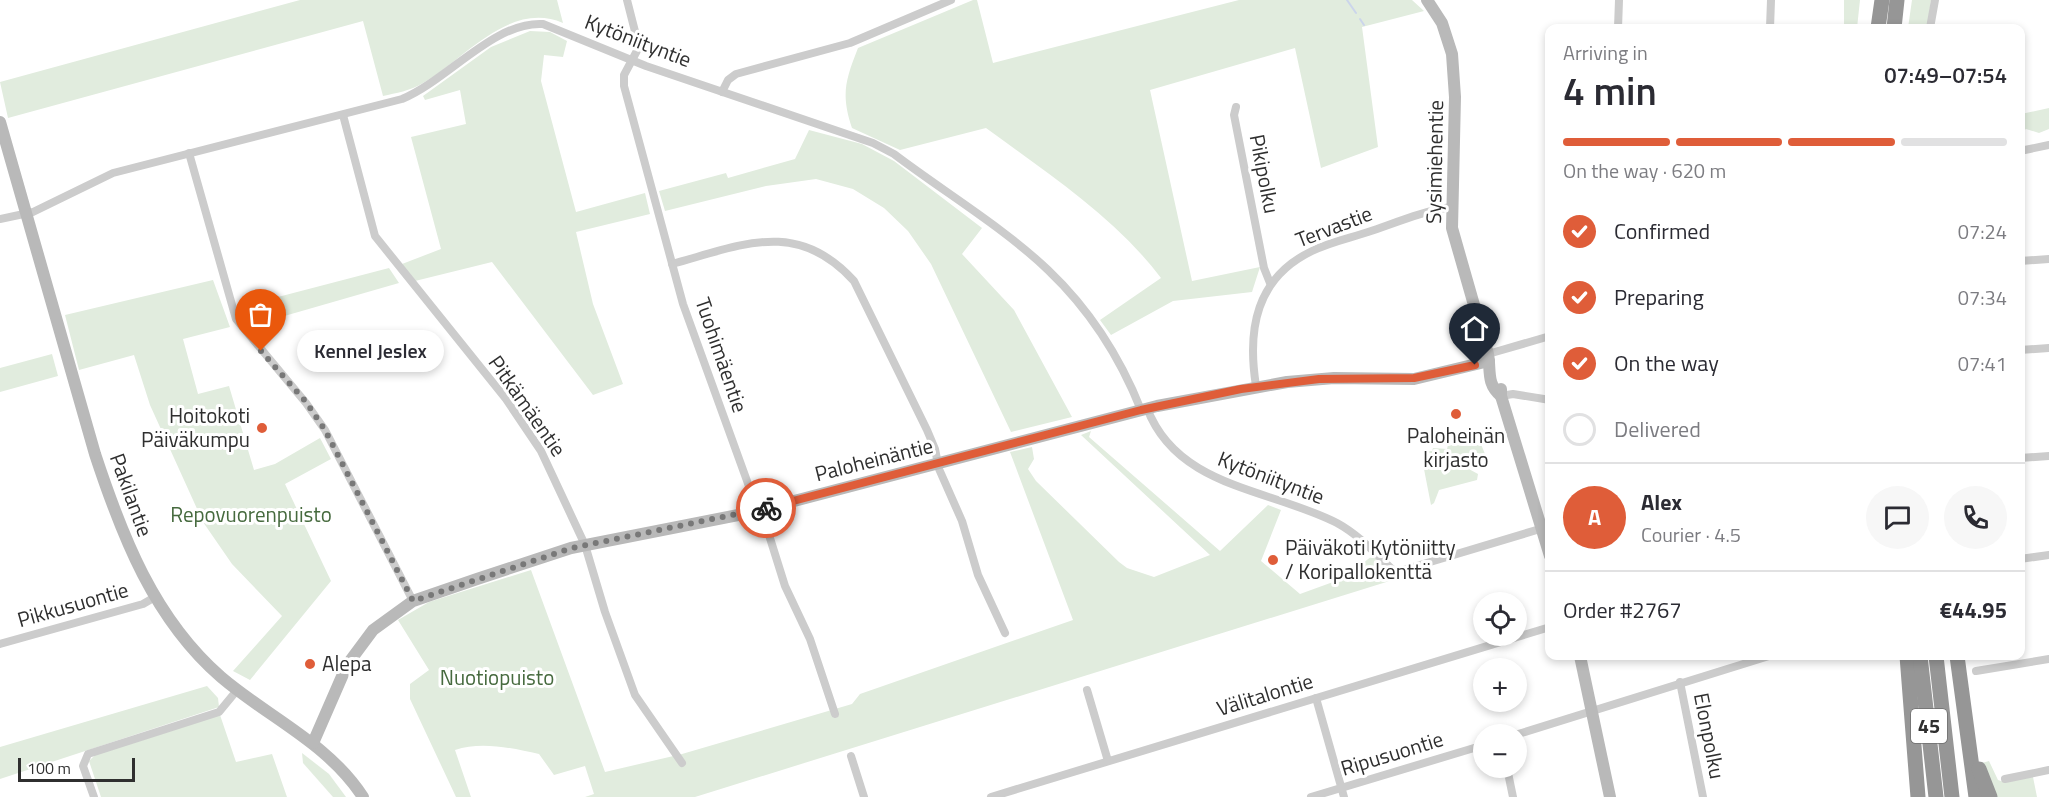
<!DOCTYPE html>
<html lang="en">
<head>
<meta charset="utf-8">
<style>
	body { margin:0; font-family:"Titillium Web",sans-serif; background:#f7f7f7; color:#2b2b33; height:100vh; display:flex; flex-direction:column; font-size:22px; white-space:nowrap }
	* { box-sizing:border-box; margin:0 }
	p { font-size:20px; color:#7c7c81 }
	.icon { flex:none; width:33px; height:33px; fill:none; stroke:currentColor; stroke-width:2; stroke-linecap:round; stroke-linejoin:round }
	.map { position:relative; flex:1; overflow:hidden }
	.details { position:absolute; left:1545px; top:24px; width:480px; height:636px; display:flex; flex-direction:column; background:#fff; border-radius:12px; box-shadow:0 3px 9px #0003 }
	.details>* { flex:none }
	.tools { position:absolute; left:1473px; top:592px; display:grid; gap:12px }
	.tools a { display:grid; place-items:center; width:54px; height:54px; border-radius:50%; background:#fff; box-shadow:0 3px 9px #0003; font-size:30px }
	.scale { position:absolute; left:18px; bottom:15px; width:117px; box-sizing:border-box; padding-left:6px; border:3px solid #2f2f2f; border-top:0; font-size:16px; line-height:21px; white-space:nowrap; color:#2f2f2f; -webkit-text-stroke:4px #fff; paint-order:stroke }
	.pin { position:absolute; display:grid; place-items:center; width:51px; height:51px; color:#fff; margin:-62px -26px; border-radius:50% 50% 50% 0; rotate:-45deg; box-shadow:0 0 6px #0007 }
	.pin .icon { rotate:45deg }
	.courier { position:absolute; display:grid; place-items:center; width:60px; height:60px; margin:-30px; border:4px solid #df5d39; border-radius:50%; background:#fff; color:#222; box-shadow:0 2px 8px #0007 }
	.bubble { position:absolute; height:42px; border-radius:21px; background:#fff; box-shadow:0 3px 9px #0003; font-size:20px; font-weight:600; line-height:42px; text-align:center }
	.headline em { font-style:normal; font-weight:600 }
	.headline div { display:flex; flex-direction:column-reverse }
	.headline { display:flex; align-items:center; justify-content:space-between; height:102px; padding:0 18px }
	h1 { font-size:39px; font-weight:600; line-height:45px }
	.bar { display:grid; grid-template-columns:repeat(4,1fr); gap:9px 6px; align-content:center; height:72px; padding:0 18px }
	.bar i { height:8px; border-radius:4px; background:#e1e1e2 }
	.bar .selected { background:#df5d39 }
	.bar p { grid-column:span 4 }
	.line { display:flex; align-items:center; gap:15px; padding:0 18px; border-top:2px solid #e1e1e2 }
	.line div { flex:1 }
	.round { display:grid; place-items:center; flex:none; width:63px; height:63px; border-radius:32px; background:#f7f7f7 }
	ol { padding:0 18px; list-style:none }
	li { display:flex; align-items:center; gap:18px; height:66px }
	li p { margin-inline-start:auto }
	li .icon { padding:6px; border-radius:50%; background:#df5d39; color:#fff; stroke-width:4 }
	li:last-child { color:#7c7c81 }
	li i { width:33px; height:33px; border:3px solid #e1e1e2; border-radius:50% }
	.map>svg:first-child { display:block }
	.green { fill:#e1ecde }
	.lines { fill:none; stroke-linecap:round; stroke-linejoin:round }
	.stream { stroke:#cbd5eb; stroke-width:2 }
	.street { stroke:#ccc; stroke-width:8 }
	.secondary { stroke:#b9b9b9; stroke-width:12 }
	.highway { stroke:#969696; stroke-width:15 }
	.done { stroke:#787878; stroke-width:6; stroke-dasharray:0 10.8 }
	.route { stroke:#df5d39; stroke-width:8 }
	.poi-dot { fill:#df5d39; stroke:#fff; stroke-width:2 }
	.labels { text-anchor:middle; stroke-width:6; stroke-linejoin:round; paint-order:stroke }
	.shield { fill:#fff; stroke:#6d6d6d; stroke-width:1.5 }
	.shield-label { font-size:20px; font-weight:bold; fill:#2f2f2f }
	.street-label { font-size:21px; fill:#2f2f2f; stroke:#fff }
	.poi-label { font-size:21px; fill:#2f2f2f; stroke:#fff; text-anchor:start }
	.park-label { font-size:21px; fill:#466a3e; stroke:#fff }
</style>
</head>
<body>
<div class="map">
<svg width="2049" height="797" viewBox="0 0 2049 797">
	<rect width="100%" height="100%" fill="#fff"/>
	<g class="green">
		<path d="M300,0H557L563,23C509,0 464,60 423,83C410,91 396,93 383,96L363,21L8,118L0,82Z"/>
		<path d="M973,0H977L993,63L1239,0H1412L1424,11L1362,27L1378,147L1321,168L1295,48L1150,90L1192,281L1260,267L1252,292L1173,301L1111,335L1100,320L1161,278C1115,217 1047,173 986,128L900,150L852,128C841,95 845,81 858,48Z"/>
		<polygon points="1844,0 1860,0 1857,28 1844,28"/>
		<polygon points="1912,0 1931,0 1927,28 1908,28"/>
		<polygon points="530,31 550,32 567,41 563,57 544,55 541,81 576,212 645,193 650,214 576,232 593,304 623,384 593,395 492,262 415,281 402,264 441,249 411,137 466,124 460,90 425,100 423,96 491,47"/>
		<polygon points="2049,108 2049,129 2039,133 2026,129 2021,132 2021,114"/>
		<polygon points="809,130 862,144 894,161 982,228 962,254 1014,310 1072,417 1011,432 931,264 908,231 884,208 853,189 816,179 766,186 665,211 659,191 726,173 728,178 795,159"/>
		<polygon points="389,268 399,283 246,327 236,308"/>
		<polygon points="213,280 230,327 183,339 198,394 229,386 254,470 275,464 320,438 331,459 285,484 331,581 250,680 233,671 282,616 232,564 203,522 150,405 134,355 79,370 65,315"/>
		<polygon points="52,354 58,376 0,392 0,368"/>
		<path d="M1091,431L1089,437L1220,551L1268,505L1281,510L1261,561L1300,594L1344,578L1372,556L1396,576V579L695,797H585L594,794L585,766L554,775L539,754C512,748 481,741 455,750L471,797H456L410,699V684L429,670L398,620L429,602L531,570L605,772L682,754L852,704L860,694L1073,620L1010,452L1032,447L1034,459L1028,469L1036,481L1119,562L1127,568L1154,577L1210,555L1081,435Z"/>
		<polygon points="1450,436 1478,437 1485,454 1473,455 1467,468 1478,474 1477,480 1439,490 1434,503 1431,505 1423,464 1425,451 1432,451 1433,448 1447,449"/>
		<polygon points="207,686 218,698 219,707 0,779 0,747"/>
		<polygon points="220,715 236,762 272,754 287,797 101,797 89,761 96,754"/>
		<polygon points="302,753 329,774 346,797 333,797 303,763"/>
		<polygon points="1989,761 1998,780 2004,782 2033,777 2037,797 1995,797 1982,763"/>
	</g>
	<g class="lines">
		<g class="stream">
			<polyline points="1347,0 1356,13"/>
			<polyline points="1360,19 1364,25"/>
		</g>
		<g class="street">
			<polyline points="627,0 639,47 624,75 624,86 683,304 755,503 764,519 785,586 810,639 835,714"/>
			<polyline points="1618,28 1619,0"/>
			<polyline points="1770,28 1771,0"/>
			<polyline points="1930,28 1935,0"/>
			<polyline points="722,92 728,80 736,74 850,43 951,0"/>
			<polyline points="1236,107 1234,115 1264,268 1270,283"/>
			<polyline points="343,115 375,236 506,399 541,451 585,545 605,612 635,695 682,763"/>
			<polyline points="2020,151 2049,145"/>
			<polyline points="189,153 236,319 306,403 325,430 413,601"/>
			<path d="M0,219L33,212L113,173L402,99C448,80 494,21 543,24L646,66L873,143L894,154C944,192 1003,227 1048,270C1089,309 1120,357 1141,410"/>
			<polyline points="2020,261 2049,259"/>
			<path d="M672,264C742,245 797,218 854,281L927,430L935,449L939,469L962,521L978,575L1005,633"/>
			<polyline points="2020,350 2049,348"/>
			<polyline points="1488,354 1550,336"/>
			<path d="M1256,386C1247,329 1256,278 1312,251C1330,242 1350,238 1368,232C1395,223 1423,211 1451,207"/>
			<polyline points="1501,396 1513,394 1550,400"/>
			<path d="M1147,408C1177,488 1271,489 1337,523C1359,535 1375,553 1393,570L1400,571L1550,526"/>
			<polyline points="2020,458 2049,456"/>
			<polyline points="2020,559 2049,555"/>
			<polyline points="0,644 143,604 155,597"/>
			<polyline points="1976,671 2049,659"/>
			<polyline points="1680,682 1703,797"/>
			<polyline points="1087,690 1108,761"/>
			<polyline points="1316,698 1344,797"/>
			<polyline points="1515,735 1769,656"/>
			<polyline points="851,756 864,797"/>
			<polyline points="1507,768 1513,797"/>
			<polyline points="2005,779 2049,770"/>
			<polyline points="94,797 83,766 88,754 219,712 238,689"/>
			<polyline points="991,797 1550,627"/>
			<polyline points="1311,797 1484,745"/>
		</g>
		<g class="secondary">
			<path d="M1427,0L1442,23L1452,54L1455,97L1452,228L1488,354C1491,370 1486,384 1501,396"/>
			<path d="M0,122L95,454C122,536 154,619 221,677C269,718 328,743 363,797"/>
			<polyline points="1501,389 1501,396 1550,556"/>
			<polyline points="1580,656 1610,797"/>
			<polyline points="313,743 347,665 373,630 413,601 477,579 571,548 748,513 1157,406 1287,382 1334,378 1414,379 1489,361"/>
		</g>
		<g class="highway">
			<polyline points="1878,28 1882,0"/>
			<polyline points="1894,28 1897,0"/>
			<polyline points="1907,656 1918,797"/>
			<polyline points="1920,656 1936,797"/>
			<polyline points="1936,656 1952,797"/>
			<polyline points="1957,656 1976,797"/>
			<polyline points="1979,769 1990,797"/>
		</g>
	</g>
	<g class="lines">
		<polyline class="done" points="261,351 306,402 325,430 413,601 572,548 766,508"/>
		<polyline class="route" points="766,508 1141,410 1241,389 1319,379 1414,378 1475,365"/>
	</g>
	<g class="poi-dot">
		<circle cx="1456" cy="414" r="6"/>
		<circle cx="262" cy="428" r="6"/>
		<circle cx="1273" cy="560" r="6"/>
		<circle cx="310" cy="664" r="6"/>
	</g>
	<g class="labels">
		<rect class="shield" x="1911" y="709" width="36" height="34" rx="4.5"/>
		<g class="shield-label">
			<text x="1929" y="733">45</text>
		</g>
		<g class="street-label">
			<text transform="translate(638 41) rotate(21)" y="7">Kytöniityntie</text>
			<text transform="translate(1435 162) rotate(-89)" y="7">Sysimiehentie</text>
			<text transform="translate(1264 174) rotate(79)" y="7">Pikipolku</text>
			<text transform="translate(1334 227) rotate(-21)" y="7">Tervastie</text>
			<text transform="translate(721 355) rotate(71)" y="7">Tuohimäentie</text>
			<text transform="translate(527 406) rotate(55)" y="7">Pitkämäentie</text>
			<text transform="translate(874 460) rotate(-14)" y="7">Paloheinäntie</text>
			<text transform="translate(1271 478) rotate(21)" y="7">Kytöniityntie</text>
			<text transform="translate(131 495) rotate(70)" y="7">Pakilantie</text>
			<text transform="translate(73 605) rotate(-16)" y="7">Pikkusuontie</text>
			<text transform="translate(1265 695) rotate(-17)" y="7">Välitalontie</text>
			<text transform="translate(1709 736) rotate(79)" y="7">Elonpolku</text>
			<text transform="translate(1392 754) rotate(-17)" y="7">Ripusuontie</text>
		</g>
		<g class="poi-label">
			<text x="250" y="423" text-anchor="end">Hoitokoti<tspan x="250" dy="24">Päiväkumpu</tspan></text>
			<text x="1456" y="443" text-anchor="middle">Paloheinän<tspan x="1456" dy="24">kirjasto</tspan></text>
			<text x="1285" y="555">Päiväkoti Kytöniitty<tspan x="1285" dy="24">/ Koripallokenttä</tspan></text>
			<text x="322" y="671">Alepa</text>
		</g>
		<g class="park-label">
			<text x="251" y="522">Repovuorenpuisto</text>
			<text x="497" y="685">Nuotiopuisto</text>
		</g>
	</g>
</svg>
<div class="tools">
<a><svg class="icon" aria-label="locate" viewBox="0 0 24 24"><circle cx="12" cy="12" r="6"/><path d="M12 2v4M12 18v4M2 12h4M18 12h4"/></svg></a>
<a>+</a>
<a>−</a>
</div>
<div class="scale">100 m</div>
<div class="pin" style="left:261px;top:351px;background:#ea580c"><svg class="icon" aria-label="bag" viewBox="0 0 24 24"><path d="M5 8h14l-1 12H6zM9 8a3 3 0 0 1 6 0"/></svg></div>
<div class="pin" style="left:1475px;top:365px;background:#1f2937"><svg class="icon" aria-label="home" viewBox="0 0 24 24"><path d="M3 11l9-7 9 7M6 9v11h12V9"/></svg></div>
<div class="courier" style="left:766px;top:508px"><svg class="icon" aria-label="bike" viewBox="0 0 24 24"><circle cx="6" cy="16" r="4"/><circle cx="18" cy="16" r="4"/><path d="M6 16l4-8h5l3 8M10 8l3 8H6M13 5h3"/></svg></div>
<div class="bubble" style="left:297px;top:330px;width:147px">Kennel Jeslex</div>
<section class="details">
<div class="headline"><div><h1>4 min</h1><p>Arriving in</p></div><em>07:49–07:54</em></div>
<div class="bar"><i class="selected"></i><i class="selected"></i><i class="selected"></i><i></i><p>On the way · 620 m</p></div>
<ol>
<li><svg class="icon" aria-label="check" viewBox="0 0 24 24"><path d="M5 12l5 5 9-10"/></svg>Confirmed<p>07:24</p></li>
<li><svg class="icon" aria-label="check" viewBox="0 0 24 24"><path d="M5 12l5 5 9-10"/></svg>Preparing<p>07:34</p></li>
<li><svg class="icon" aria-label="check" viewBox="0 0 24 24"><path d="M5 12l5 5 9-10"/></svg>On the way<p>07:41</p></li>
<li><i></i>Delivered</li>
</ol>
<div class="line" style="height:108px"><b class="round" style="background:#df5d39;color:#fff">A</b><div><b>Alex</b><p>Courier · 4.5</p></div><a class="round"><svg class="icon" aria-label="chat" viewBox="0 0 24 24"><path d="M4 5h16v11H9l-5 4z"/></svg></a><a class="round"><svg class="icon" aria-label="phone" viewBox="0 0 24 24"><path d="M5 4h4l2 5-3 2q2 4 5 5l2-3 5 2v4C11 20 4 13 5 4z"/></svg></a></div>
<div class="line" style="height:78px"><div>Order #2767</div><b>€44.95</b></div>
</section>
</div>
</body>
</html>
